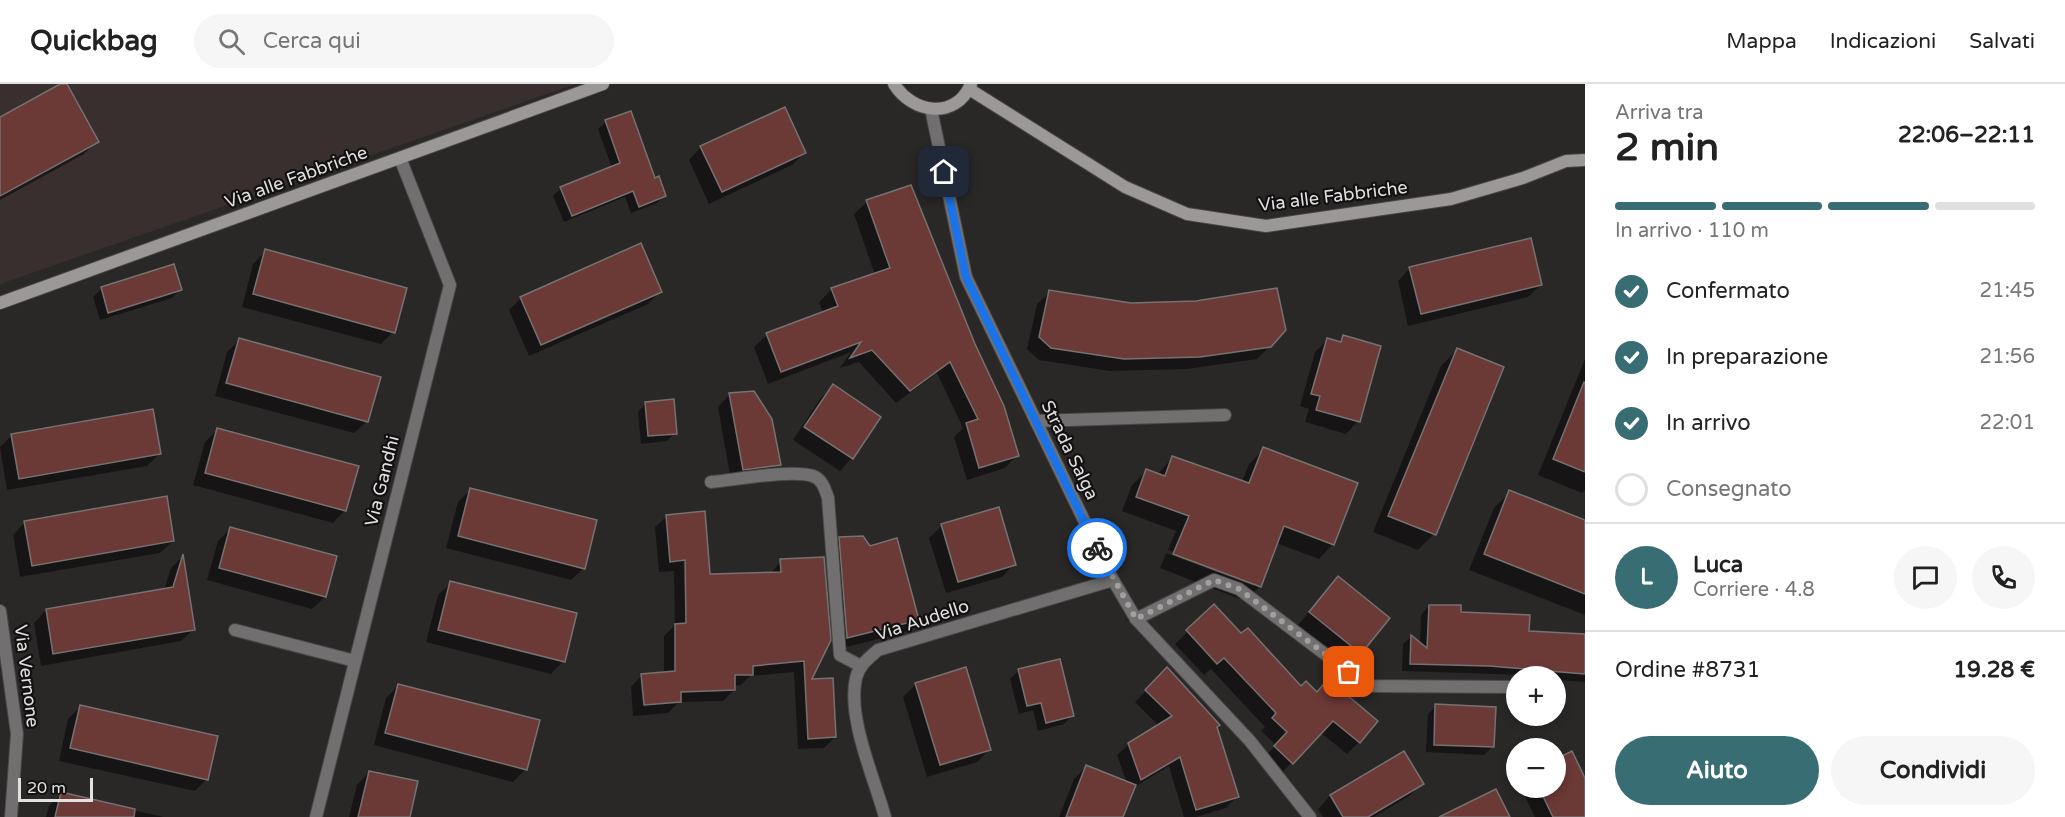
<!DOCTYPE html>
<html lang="it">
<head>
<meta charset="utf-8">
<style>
	body { margin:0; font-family:"Varela Round",sans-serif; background:#f6f6f6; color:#222; height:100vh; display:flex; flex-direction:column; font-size:22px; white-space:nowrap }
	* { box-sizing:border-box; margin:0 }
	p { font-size:20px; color:#767676 }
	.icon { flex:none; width:33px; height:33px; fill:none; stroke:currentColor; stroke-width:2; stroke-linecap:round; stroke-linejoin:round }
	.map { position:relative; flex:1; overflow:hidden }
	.panel { display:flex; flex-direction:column; background:#fff; width:480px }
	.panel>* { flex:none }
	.fabs { position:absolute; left:1506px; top:582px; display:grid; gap:12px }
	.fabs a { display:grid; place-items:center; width:60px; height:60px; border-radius:50%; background:#fff; box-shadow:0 3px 9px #0003; font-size:30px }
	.scale { position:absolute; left:18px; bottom:15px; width:75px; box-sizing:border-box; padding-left:6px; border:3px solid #e3e0e0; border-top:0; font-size:16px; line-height:21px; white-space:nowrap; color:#e3e0e0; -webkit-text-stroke:4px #121010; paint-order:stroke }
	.pin { position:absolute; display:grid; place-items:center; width:51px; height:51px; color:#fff; margin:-26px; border-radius:12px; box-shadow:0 3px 9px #0006 }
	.courier { position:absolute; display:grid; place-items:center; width:60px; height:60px; margin:-30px; border:4px solid #1a73e8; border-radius:50%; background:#fff; color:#222; box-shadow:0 2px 8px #0007 }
	.head em { font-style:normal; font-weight:700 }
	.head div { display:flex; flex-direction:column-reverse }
	.head { display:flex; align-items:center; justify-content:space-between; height:102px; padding:0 30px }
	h1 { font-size:39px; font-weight:700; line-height:45px }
	.bar { display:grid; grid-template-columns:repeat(4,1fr); gap:9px 6px; align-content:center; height:72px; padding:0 30px }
	.bar i { height:8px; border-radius:4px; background:#e0e0e0 }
	.bar .on { background:#386e73 }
	.bar p { grid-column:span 4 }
	.line { display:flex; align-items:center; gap:15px; padding:0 30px; border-top:2px solid #e0e0e0 }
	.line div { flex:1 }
	.round { display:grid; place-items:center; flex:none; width:63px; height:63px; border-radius:32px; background:#f6f6f6 }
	ol { padding:0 30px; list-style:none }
	li { display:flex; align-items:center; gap:18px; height:66px }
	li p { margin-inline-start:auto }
	li .icon { padding:6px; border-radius:50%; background:#386e73; color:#fff; stroke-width:4 }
	li:last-child { color:#767676 }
	li i { width:33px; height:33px; border:3px solid #e0e0e0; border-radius:50% }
	.primary-button { display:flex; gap:12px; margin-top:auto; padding:12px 30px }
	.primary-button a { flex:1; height:69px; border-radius:36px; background:#386e73; color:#fff; font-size:24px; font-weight:700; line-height:69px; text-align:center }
	.primary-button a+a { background:#f6f6f6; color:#222 }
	header { display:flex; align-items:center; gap:36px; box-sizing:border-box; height:84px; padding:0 30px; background:#fff; border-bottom:2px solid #e0e0e0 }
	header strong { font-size:28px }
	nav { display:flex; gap:33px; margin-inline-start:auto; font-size:21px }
	.search { width:420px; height:54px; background:#f6f6f6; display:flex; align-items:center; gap:15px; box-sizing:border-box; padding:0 21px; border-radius:33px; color:#767676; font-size:22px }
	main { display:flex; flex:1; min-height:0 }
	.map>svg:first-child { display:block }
	.built { fill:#392f2e }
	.shadow { fill:#0007 }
	.building { fill:#6b3936; stroke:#767272; stroke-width:1.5 }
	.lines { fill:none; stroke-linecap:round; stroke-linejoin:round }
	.street-casing { stroke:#484545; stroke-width:14 }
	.secondary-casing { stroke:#484545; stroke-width:14 }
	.street { stroke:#716f6f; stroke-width:12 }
	.secondary { stroke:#9b9897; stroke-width:12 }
	.done { stroke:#a29f9f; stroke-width:6; stroke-dasharray:0 10.8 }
	.route { stroke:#1a73e8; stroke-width:8 }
	.labels { text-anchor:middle; stroke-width:4.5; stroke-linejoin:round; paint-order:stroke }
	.street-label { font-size:18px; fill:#e3e0e0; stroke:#121010 }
</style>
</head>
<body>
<header>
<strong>Quickbag</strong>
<div class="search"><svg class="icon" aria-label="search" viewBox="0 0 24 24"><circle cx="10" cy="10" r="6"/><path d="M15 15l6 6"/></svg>Cerca qui</div>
<nav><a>Mappa</a><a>Indicazioni</a><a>Salvati</a></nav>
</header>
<main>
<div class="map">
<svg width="1585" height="733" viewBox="0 0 1585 733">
	<rect width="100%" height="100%" fill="#2a2727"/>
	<polygon class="built" points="0,0 576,0 0,200"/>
	<g class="shadow">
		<polygon points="65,0 97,57 84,70 0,116 0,35"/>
		<polygon points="606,38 665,111 657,119 631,129 625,113 564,138 553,112 561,104 612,84 598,45"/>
		<polygon points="701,63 804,69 792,81 709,120 689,76"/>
		<polygon points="910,103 1017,371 1005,384 967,396 954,353 963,344 937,289 896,319 859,278 840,284 851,268 768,300 754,263 767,251 823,229 819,218 832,205 875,191 854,130 867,118"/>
		<polygon points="266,167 393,248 381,260 242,223 253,180"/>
		<polygon points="1410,184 1541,201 1528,213 1408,242 1398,197"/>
		<polygon points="101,205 180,206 172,214 100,236 93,213"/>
		<polygon points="660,208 648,220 529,272 509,226 521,214"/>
		<polygon points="1050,208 1270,262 1257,275 1187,285 1110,287 1039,276 1027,265 1037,220"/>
		<polygon points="1344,253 1358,337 1346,350 1305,338 1309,325 1300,322 1315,268 1327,256 1338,259"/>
		<polygon points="239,256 367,337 354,349 215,312 227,268"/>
		<polygon points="1457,266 1502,284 1434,450 1418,466 1373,448 1441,282"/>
		<polygon points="1585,275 1585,406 1582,409 1538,391"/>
		<polygon points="833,302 852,374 840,387 793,356 820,315"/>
		<polygon points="730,310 779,381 767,393 731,397 718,323"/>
		<polygon points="646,319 675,349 667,357 641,360 638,328"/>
		<polygon points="218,345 345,426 333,439 193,401 205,358"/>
		<polygon points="12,351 159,370 147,382 7,406 0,363"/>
		<polygon points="1264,365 1333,460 1319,475 1276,459 1260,502 1245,517 1160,484 1166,469 1254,502 1254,499 1168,466 1176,447 1122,427 1132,401 1147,387 1157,391 1173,373 1242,398 1249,380"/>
		<polygon points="471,405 584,484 571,496 446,464 458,418"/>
		<polygon points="1510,408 1585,438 1585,531 1469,486 1494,424"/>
		<polygon points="667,432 709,492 770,490 781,477 810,597 835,653 824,664 798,665 794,588 750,592 741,601 734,602 734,606 723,617 679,618 668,629 633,632 631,603 642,591 664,590 664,552 675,541 674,487 659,488 655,443"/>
		<polygon points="25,438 173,457 160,469 20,493 13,451"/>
		<polygon points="942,442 1014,480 1002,493 946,509 929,454"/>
		<polygon points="231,444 325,513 312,525 207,496 218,457"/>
		<polygon points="840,455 869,464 917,536 905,548 835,566 828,467"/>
		<polygon points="182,473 194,545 181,557 41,582 34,539 46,526 164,506 171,484"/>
		<polygon points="1338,494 1388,534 1347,582 1298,541"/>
		<polygon points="451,499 563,577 551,590 426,558 438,511"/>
		<polygon points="1429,522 1527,549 1585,551 1585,598 1556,596 1556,592 1402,587 1403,560 1411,553 1420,560 1421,531"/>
		<polygon points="1214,523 1241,552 1301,604 1316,609 1328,597 1359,658 1347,670 1320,648 1280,691 1263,675 1276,661 1261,647 1265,643 1211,585 1204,591 1175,560"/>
		<polygon points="1167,585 1237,713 1226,724 1196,733 1184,733 1169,682 1133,704 1122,733 1059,733 1074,695 1086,683 1127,699 1117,671 1129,660 1159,642 1135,618"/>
		<polygon points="1019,586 1072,632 1064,640 1038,647 1033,626 1019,630 1010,595"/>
		<polygon points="916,600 990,665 977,678 927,693 903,613"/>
		<polygon points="398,602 526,685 513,698 374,661 386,614"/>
		<polygon points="1436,622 1493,662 1484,671 1426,668 1428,630"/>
		<polygon points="80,623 207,695 195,707 59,677 68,635"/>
		<polygon points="1403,669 1422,699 1409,712 1374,733 1323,733 1318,725 1330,712"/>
		<polygon points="1571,669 1585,697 1585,733 1535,733 1521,704 1556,704 1556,677"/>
		<polygon points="369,688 408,733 349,733 357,701"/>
		<polygon points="61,710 164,733 46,733 49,722"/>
	</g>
	<g class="building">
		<polygon points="60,0 67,0 99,58 0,112 0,33"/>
		<polygon points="785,23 806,69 722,108 700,62"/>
		<polygon points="631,27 655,94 659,92 666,112 639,123 633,107 572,132 560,103 620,79 605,36"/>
		<polygon points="911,101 975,260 1004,322 1019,372 979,384 966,339 978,335 950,278 910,307 872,266 850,274 861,258 781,288 766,249 838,222 831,204 890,184 866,116"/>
		<polygon points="1531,154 1542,201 1421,230 1409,183"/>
		<polygon points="641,159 662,208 541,261 520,213"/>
		<polygon points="265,165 407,204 395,249 253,210"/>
		<polygon points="174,180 182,206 108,229 101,203"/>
		<polygon points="1277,204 1286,246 1271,263 1200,273 1124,275 1051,264 1039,253 1049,206 1131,219 1196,217"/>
		<polygon points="1343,251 1381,262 1360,338 1316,326 1320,312 1311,310 1327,254 1341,258"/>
		<polygon points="239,254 381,293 368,338 226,299"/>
		<polygon points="1457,264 1504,283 1436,451 1388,432"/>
		<polygon points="1584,298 1585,299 1585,388 1553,375"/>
		<polygon points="833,300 881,333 853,375 804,343"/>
		<polygon points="754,307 772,335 781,381 743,386 729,309"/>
		<polygon points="674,315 677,350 648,352 645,318"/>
		<polygon points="153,325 161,370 19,395 11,350"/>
		<polygon points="217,344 359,382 346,427 205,389"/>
		<polygon points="1263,363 1358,399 1334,461 1284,442 1261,503 1173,470 1189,432 1136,413 1146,385 1165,392 1172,372 1249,399"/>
		<polygon points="470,404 597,436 585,485 458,452"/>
		<polygon points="1509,406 1585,436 1585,510 1484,470"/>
		<polygon points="167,412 174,457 32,482 24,437"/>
		<polygon points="999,423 1016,481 958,498 941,440"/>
		<polygon points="705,427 710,490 781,488 780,475 824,473 831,556 812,595 833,594 836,653 808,655 804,577 753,582 753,591 735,591 735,606 681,608 681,618 644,621 641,590 675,587 675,540 686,539 685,476 670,478 666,431"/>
		<polygon points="230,443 337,472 326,513 219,484"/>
		<polygon points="863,452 870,462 897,454 919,536 847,554 839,453"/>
		<polygon points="183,470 195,546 53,570 46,525 173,503"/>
		<polygon points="1338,492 1390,534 1361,570 1309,528"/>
		<polygon points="450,497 577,529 565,578 438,546"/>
		<polygon points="1214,520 1241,549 1248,544 1301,602 1306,597 1317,608 1328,595 1378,637 1360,659 1333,637 1293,680 1274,662 1287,648 1272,634 1276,629 1224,574 1217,580 1186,546"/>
		<polygon points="1429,521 1461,521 1461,528 1530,531 1529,547 1585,550 1585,590 1489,582 1410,580 1411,551 1427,564"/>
		<polygon points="1060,575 1074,632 1046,639 1041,619 1027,622 1018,585"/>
		<polygon points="966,583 991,666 940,681 915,599"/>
		<polygon points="1167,583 1220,641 1217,643 1239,713 1196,726 1180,673 1141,696 1128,659 1172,632 1145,606"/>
		<polygon points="398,600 540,636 527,686 385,649"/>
		<polygon points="1435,620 1496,623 1494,663 1434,661"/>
		<polygon points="80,621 218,652 208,696 70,664"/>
		<polygon points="1404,667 1424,700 1368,733 1343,733 1330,711"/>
		<polygon points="1572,667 1585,694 1585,733 1553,733 1539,704 1556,704 1556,675"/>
		<polygon points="1086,681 1136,701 1123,733 1066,733"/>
		<polygon points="369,687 418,697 410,733 358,733"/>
		<polygon points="1496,705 1510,733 1439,733"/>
		<polygon points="61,708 135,725 134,733 55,733"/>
	</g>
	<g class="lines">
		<defs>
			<g id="street">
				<polyline points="931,25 966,193 1113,496 1136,535 1250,657 1310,733"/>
				<polyline points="1036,337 1225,331"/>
				<path d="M711,398C735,396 792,385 813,392C822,395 825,405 828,414L840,571L861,582"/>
				<polyline points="0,527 17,650 11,733"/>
				<polyline points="1136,535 1214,496 1239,505 1367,602 1515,603"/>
				<polyline points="235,546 355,577"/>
				<polyline points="316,733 450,201 400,74"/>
				<path d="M885,733C874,693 847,634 856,594C859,581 869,574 878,566L1113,496"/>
			</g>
			<g id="secondary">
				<path d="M894,0C912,29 955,37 971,0"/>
				<polyline points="969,5 1125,103 1187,130 1266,142 1451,115 1523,94 1566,77 1585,76"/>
				<polyline points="0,219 603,0"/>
			</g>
		</defs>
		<use href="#street" class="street-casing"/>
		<use href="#secondary" class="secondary-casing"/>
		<use href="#street" class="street"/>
		<use href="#secondary" class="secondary"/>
	</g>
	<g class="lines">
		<polyline class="done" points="1097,464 1136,535 1214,496 1239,505 1349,588"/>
		<polyline class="route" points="944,88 966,193 1097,464"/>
	</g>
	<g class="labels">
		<g class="street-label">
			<text transform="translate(296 93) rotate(-20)" y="6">Via alle Fabbriche</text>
			<text transform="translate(1333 112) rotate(-7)" y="6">Via alle Fabbriche</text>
			<text transform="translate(1070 366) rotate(64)" y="6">Strada Salga</text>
			<text transform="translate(382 397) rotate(-76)" y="6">Via Gandhi</text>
			<text transform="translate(922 536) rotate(-18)" y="6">Via Audello</text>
			<text transform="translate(27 592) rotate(83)" y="6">Via Vernone</text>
		</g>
	</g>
</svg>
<div class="fabs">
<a>+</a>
<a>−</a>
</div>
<div class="scale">20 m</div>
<div class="pin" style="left:1349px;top:588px;background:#ea580c"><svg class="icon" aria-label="bag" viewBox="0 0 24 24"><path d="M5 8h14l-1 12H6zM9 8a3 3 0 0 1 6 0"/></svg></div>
<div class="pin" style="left:944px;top:88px;background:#1f2937"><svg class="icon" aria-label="home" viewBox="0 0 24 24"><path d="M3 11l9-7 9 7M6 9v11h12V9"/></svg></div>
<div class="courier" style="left:1097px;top:464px"><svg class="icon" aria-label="bike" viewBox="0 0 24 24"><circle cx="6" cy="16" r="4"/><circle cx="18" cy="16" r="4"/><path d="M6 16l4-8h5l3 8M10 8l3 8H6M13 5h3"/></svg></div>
</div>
<section class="panel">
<div class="head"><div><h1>2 min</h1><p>Arriva tra</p></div><em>22:06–22:11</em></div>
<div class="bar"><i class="on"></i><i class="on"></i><i class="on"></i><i></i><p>In arrivo · 110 m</p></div>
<ol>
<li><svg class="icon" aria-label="check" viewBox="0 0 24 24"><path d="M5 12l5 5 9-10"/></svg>Confermato<p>21:45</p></li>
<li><svg class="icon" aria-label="check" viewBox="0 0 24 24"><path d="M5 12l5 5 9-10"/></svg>In preparazione<p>21:56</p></li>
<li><svg class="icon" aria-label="check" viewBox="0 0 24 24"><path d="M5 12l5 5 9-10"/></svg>In arrivo<p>22:01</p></li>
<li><i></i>Consegnato</li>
</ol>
<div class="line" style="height:108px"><b class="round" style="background:#386e73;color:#fff">L</b><div><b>Luca</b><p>Corriere · 4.8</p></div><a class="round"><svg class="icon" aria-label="chat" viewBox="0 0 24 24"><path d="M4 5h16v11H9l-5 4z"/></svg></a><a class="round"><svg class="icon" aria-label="phone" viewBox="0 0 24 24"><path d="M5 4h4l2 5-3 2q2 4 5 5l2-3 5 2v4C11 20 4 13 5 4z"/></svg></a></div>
<div class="line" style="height:78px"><div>Ordine #8731</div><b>19.28 €</b></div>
<div class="primary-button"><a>Aiuto</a><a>Condividi</a></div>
</section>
</main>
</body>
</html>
